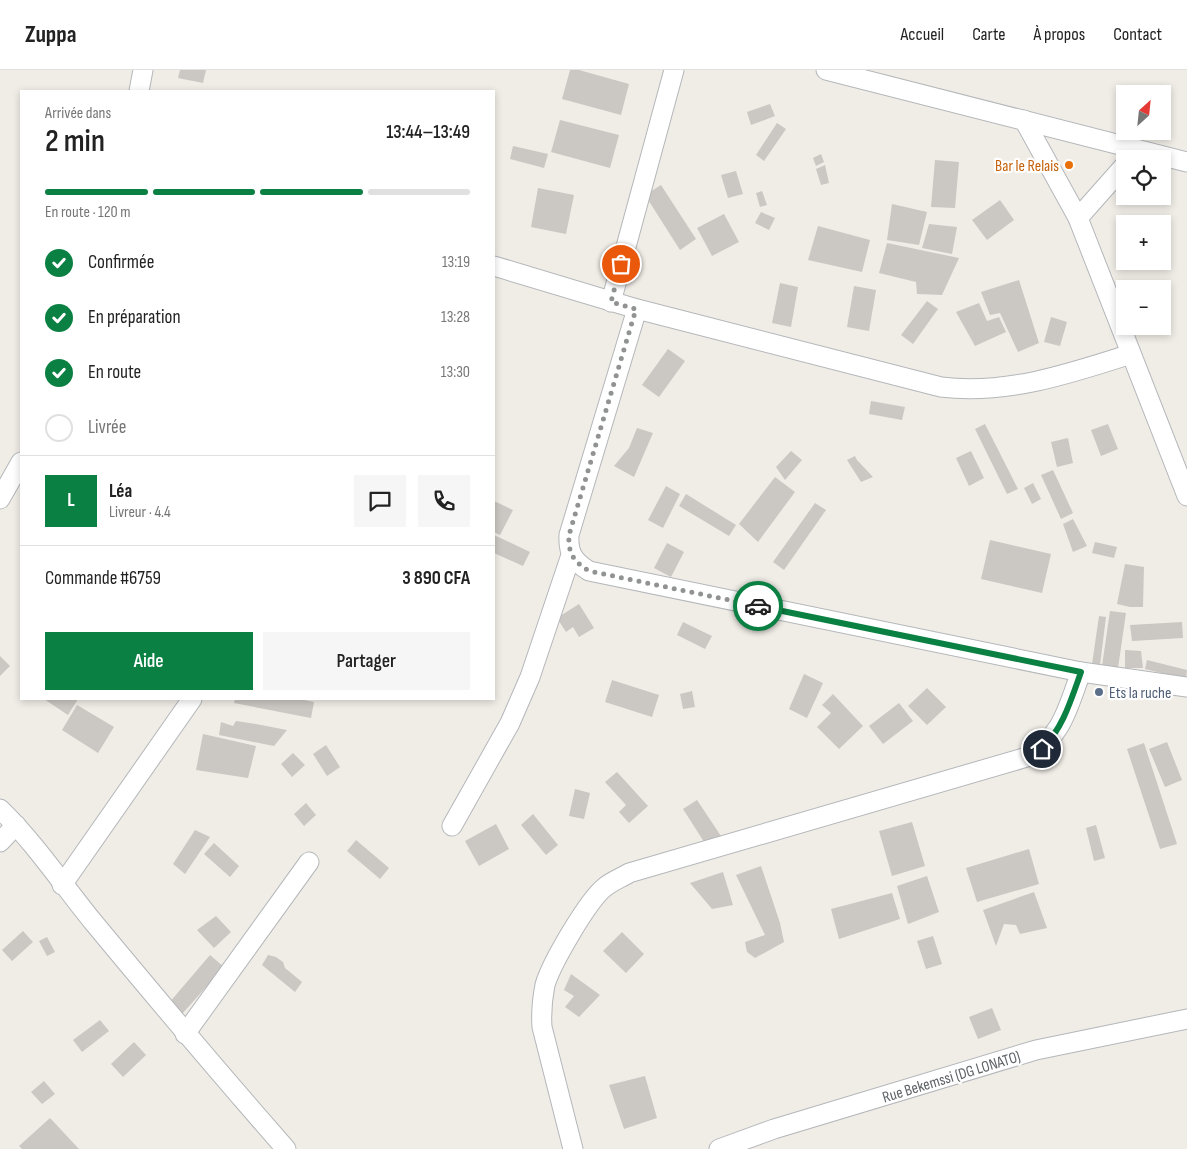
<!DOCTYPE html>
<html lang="fr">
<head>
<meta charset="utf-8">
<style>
	body { margin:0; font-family:"Sofia Sans Condensed",sans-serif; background:#f6f6f6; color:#222; height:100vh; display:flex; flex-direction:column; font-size:19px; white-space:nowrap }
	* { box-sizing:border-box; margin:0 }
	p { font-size:16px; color:#767676 }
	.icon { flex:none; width:28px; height:28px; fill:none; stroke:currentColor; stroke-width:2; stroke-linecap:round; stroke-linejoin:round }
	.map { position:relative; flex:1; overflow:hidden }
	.panel { position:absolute; left:20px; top:20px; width:475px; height:610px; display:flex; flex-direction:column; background:#fff; border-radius:0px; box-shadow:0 2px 8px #0003 }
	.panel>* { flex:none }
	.needle { width:32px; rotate:27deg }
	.controls { position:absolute; left:1116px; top:15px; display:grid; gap:10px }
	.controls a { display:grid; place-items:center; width:55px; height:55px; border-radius:0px; background:#fff; box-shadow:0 2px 8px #0003; font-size:25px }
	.pin { position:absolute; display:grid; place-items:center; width:42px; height:42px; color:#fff; margin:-21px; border:2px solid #fff; border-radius:50%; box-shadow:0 1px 5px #0007 }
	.courier { position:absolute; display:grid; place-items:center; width:50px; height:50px; margin:-25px; border:4px solid #0b8043; border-radius:50%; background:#fff; color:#222; box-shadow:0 1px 6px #0007 }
	.summary em { font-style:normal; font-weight:600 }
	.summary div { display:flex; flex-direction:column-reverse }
	.summary { display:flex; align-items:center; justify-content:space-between; height:85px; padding:0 25px }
	h1 { font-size:32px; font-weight:600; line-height:38px }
	.bar { display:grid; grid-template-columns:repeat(4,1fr); gap:8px 5px; align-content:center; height:60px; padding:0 25px }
	.bar i { height:6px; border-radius:4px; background:#e0e0e0 }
	.bar .active { background:#0b8043 }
	.bar p { grid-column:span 4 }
	.line { display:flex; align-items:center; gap:12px; padding:0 25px; border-top:1px solid #e0e0e0 }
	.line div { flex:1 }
	.round { display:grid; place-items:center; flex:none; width:52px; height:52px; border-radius:0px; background:#f6f6f6 }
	ol { padding:0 25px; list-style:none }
	li { display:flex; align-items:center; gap:15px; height:55px }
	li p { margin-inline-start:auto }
	li .icon { padding:5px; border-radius:50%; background:#0b8043; color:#fff; stroke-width:4 }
	li:last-child { color:#767676 }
	li i { width:28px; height:28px; border:2px solid #e0e0e0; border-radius:50% }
	.button { display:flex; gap:10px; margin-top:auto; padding:10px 25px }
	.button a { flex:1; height:58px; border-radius:0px; background:#0b8043; color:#fff; font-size:20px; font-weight:600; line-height:58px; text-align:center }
	.button a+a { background:#f6f6f6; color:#222 }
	header { display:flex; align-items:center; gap:30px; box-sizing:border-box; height:70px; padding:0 25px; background:#fff; border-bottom:1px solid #e0e0e0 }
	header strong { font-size:24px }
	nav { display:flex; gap:28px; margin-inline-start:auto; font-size:18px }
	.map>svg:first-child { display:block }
	.building { fill:#cbc7c3 }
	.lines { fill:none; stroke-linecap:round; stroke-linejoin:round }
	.minor-casing { stroke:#b4b7ba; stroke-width:21 }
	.minor { stroke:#fff; stroke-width:19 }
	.done { stroke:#919393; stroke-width:5; stroke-dasharray:0 9 }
	.route { stroke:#0b8043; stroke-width:6 }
	.food-dot { fill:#e8710a; stroke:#fff; stroke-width:2 }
	.service-dot { fill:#5c6f8a; stroke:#fff; stroke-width:2 }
	.labels { text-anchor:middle; stroke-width:4.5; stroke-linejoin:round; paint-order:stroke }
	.food-label { font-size:16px; fill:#c56008; stroke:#fff; text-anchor:end }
	.service-label { font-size:16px; fill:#4e5e75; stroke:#fff; text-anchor:start }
	.street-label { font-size:16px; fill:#5e6366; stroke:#fff }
</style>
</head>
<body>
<header>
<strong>Zuppa</strong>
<nav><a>Accueil</a><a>Carte</a><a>À propos</a><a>Contact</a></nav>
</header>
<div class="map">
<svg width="1187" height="1079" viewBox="0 0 1187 1079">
	<rect width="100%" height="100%" fill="#f0ece6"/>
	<g class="building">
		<polygon points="180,0 206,0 203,13 178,8"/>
		<polygon points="570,0 579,0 629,14 621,45 562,29"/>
		<polygon points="770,34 775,46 751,55 747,42"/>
		<polygon points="560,50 619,65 610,98 551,82"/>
		<polygon points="777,53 786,59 764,91 756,85"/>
		<polygon points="513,76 548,84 544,98 510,89"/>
		<polygon points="821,84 824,92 816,96 813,88"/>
		<polygon points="935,90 959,92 955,138 931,137"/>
		<polygon points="825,95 829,113 821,115 816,99"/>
		<polygon points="736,101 743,124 728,128 721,105"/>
		<polygon points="661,115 696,169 680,180 645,125"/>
		<polygon points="538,118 574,125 566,164 531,157"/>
		<polygon points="762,121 767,135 760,137 756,123"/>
		<polygon points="1000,130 1014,150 987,170 972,150"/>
		<polygon points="892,134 927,142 919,175 887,170"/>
		<polygon points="761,142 775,148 769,160 755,153"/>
		<polygon points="724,144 739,172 712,186 697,158"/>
		<polygon points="929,154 957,157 952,184 922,178"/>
		<polygon points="818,156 870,170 862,202 808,190"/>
		<polygon points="887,173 959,188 942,225 917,224 916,212 879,203"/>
		<polygon points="1019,210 1039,273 1018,282 1000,243 990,245 981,222"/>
		<polygon points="780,213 798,217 791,257 772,253"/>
		<polygon points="854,216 876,220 869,261 847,257"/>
		<polygon points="927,231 938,239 913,274 901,265"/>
		<polygon points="979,233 987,251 999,247 1006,262 975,276 956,242"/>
		<polygon points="1051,247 1067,252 1060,276 1044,272"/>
		<polygon points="668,279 685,291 659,327 642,315"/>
		<polygon points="871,331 905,337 902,350 869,344"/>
		<polygon points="985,354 1018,419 1007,424 975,359"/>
		<polygon points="1108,354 1118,379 1101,386 1091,360"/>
		<polygon points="637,358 653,363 634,407 614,396 629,378"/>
		<polygon points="1068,368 1073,393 1057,397 1051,372"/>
		<polygon points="791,381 802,390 785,410 776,397"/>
		<polygon points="971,381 984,408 969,416 956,388"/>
		<polygon points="855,386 857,390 873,407 861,412 847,390"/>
		<polygon points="1053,400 1073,443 1061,449 1041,405"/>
		<polygon points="775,407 795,422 758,472 739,454"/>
		<polygon points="1033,413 1041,429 1032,434 1024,418"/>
		<polygon points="666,416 680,424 663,458 648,450"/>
		<polygon points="686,424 736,455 729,466 679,436"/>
		<polygon points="494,431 513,440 500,465 494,462"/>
		<polygon points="815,433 826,440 784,500 773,492"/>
		<polygon points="1073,449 1087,476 1073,482 1063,454"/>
		<polygon points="494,465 530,482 523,496 494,483"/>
		<polygon points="990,470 1051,484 1042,523 981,509"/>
		<polygon points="1095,472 1117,477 1114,488 1092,483"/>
		<polygon points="667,473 684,482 671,507 654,498"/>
		<polygon points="1125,494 1144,497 1143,537 1130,537 1117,534"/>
		<polygon points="579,534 594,558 579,567 573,557 566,562 557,548"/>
		<polygon points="1110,541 1126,543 1118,598 1102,596"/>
		<polygon points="1099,546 1106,547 1100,595 1092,594"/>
		<polygon points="683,552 712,566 705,579 677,565"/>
		<polygon points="1182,552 1183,568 1132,571 1130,555"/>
		<polygon points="1125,580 1141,581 1143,598 1125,598"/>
		<polygon points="0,586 10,596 0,606"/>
		<polygon points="1147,590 1187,600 1186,609 1145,599"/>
		<polygon points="804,604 823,613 807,648 789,639"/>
		<polygon points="612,610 659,625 652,647 605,632"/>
		<polygon points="927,618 946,637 927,655 908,636"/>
		<polygon points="692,621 695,637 683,639 680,624"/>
		<polygon points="833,624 863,656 839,679 817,657 831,643 822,635"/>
		<polygon points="44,629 78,629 68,645"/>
		<polygon points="235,629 299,629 314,632 311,648 234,633"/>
		<polygon points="899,633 913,651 883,674 869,656"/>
		<polygon points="77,635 114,657 98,683 62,660"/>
		<polygon points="236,651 256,654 287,660 274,676 219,665 221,652 233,656"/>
		<polygon points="203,664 256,676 248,708 196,700"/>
		<polygon points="1167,672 1182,710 1165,717 1149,679"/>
		<polygon points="1144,673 1177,774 1160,779 1127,679"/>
		<polygon points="326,675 340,697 327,706 313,684"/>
		<polygon points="293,683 305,695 292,707 281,694"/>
		<polygon points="617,702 648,736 629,753 619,742 626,735 605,712"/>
		<polygon points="575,719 590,723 584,749 569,746"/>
		<polygon points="697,730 721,766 706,775 683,739"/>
		<polygon points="306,733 316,745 304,756 294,744"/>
		<polygon points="533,744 558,775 546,785 521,755"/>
		<polygon points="912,752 925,796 892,806 879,761"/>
		<polygon points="496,754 509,779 479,796 465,771"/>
		<polygon points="1096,755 1105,788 1094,791 1086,758"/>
		<polygon points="195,760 210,767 185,804 173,794"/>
		<polygon points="356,770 389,798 380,809 347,781"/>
		<polygon points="214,773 239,796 230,807 204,784"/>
		<polygon points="1029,779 1039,814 977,832 966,798"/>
		<polygon points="761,796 780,853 784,872 755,888 747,882 745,872 765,865 736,805"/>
		<polygon points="723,802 733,835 712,839 690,813"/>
		<polygon points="927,806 939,842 908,854 897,816"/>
		<polygon points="1034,822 1047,858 1020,864 1016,855 1004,854 996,876 983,840"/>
		<polygon points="892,823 900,849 839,869 831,839"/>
		<polygon points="216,846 231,862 214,878 197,860"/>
		<polygon points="23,861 33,872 12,891 2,880"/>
		<polygon points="622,862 644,884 626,903 603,881"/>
		<polygon points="933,866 942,894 926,899 917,871"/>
		<polygon points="47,867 55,882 47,886 39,871"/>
		<polygon points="210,885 224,897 182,944 169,933"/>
		<polygon points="268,885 276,887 283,892 285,898 302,912 295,922 262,895"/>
		<polygon points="571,904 600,925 579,947 565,937 574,926 564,920"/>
		<polygon points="992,938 1001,960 978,969 969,947"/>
		<polygon points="100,950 109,961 82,982 73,970"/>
		<polygon points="134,972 146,985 123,1007 111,994"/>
		<polygon points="645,1006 657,1048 624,1059 609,1015"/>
		<polygon points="44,1011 55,1024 42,1034 31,1022"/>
		<polygon points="50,1048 79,1079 22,1079 19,1076"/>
	</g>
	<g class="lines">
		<defs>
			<g id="minor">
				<polyline points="826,0 1187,92"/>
				<polyline points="139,21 143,0"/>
				<polyline points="1024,50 1078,148 1187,426"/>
				<polyline points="1078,148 1125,95"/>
				<path d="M494,196L637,239L941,317C1006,325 1069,304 1131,284"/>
				<polyline points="611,232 674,0"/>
				<path d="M637,239L569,465C568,483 573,491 589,501L1081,602L1187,617"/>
				<polyline points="0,429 21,392"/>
				<path d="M0,739C35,773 63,815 94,853C157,929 221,1005 286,1079"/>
				<polyline points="452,756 510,653 530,607 571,485"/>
				<polyline points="0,772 16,755"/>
				<polyline points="62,815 192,629"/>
				<polyline points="185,964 309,792"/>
				<path d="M573,1079L542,957C541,942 542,930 545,915C551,894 588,830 605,817C612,811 621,808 629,803L1027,687C1062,668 1068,637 1081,602"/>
				<polyline points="719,1079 774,1059 1036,980 1187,949"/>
			</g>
		</defs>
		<use href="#minor" class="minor-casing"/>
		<use href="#minor" class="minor"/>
	</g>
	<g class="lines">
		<path class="done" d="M621,194L611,232L636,239L569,465C568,483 573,491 589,501L758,536"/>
		<path class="route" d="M758,536L1081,602C1071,630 1063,658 1042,679"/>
	</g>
	<circle class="food-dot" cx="1069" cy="95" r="5"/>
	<circle class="service-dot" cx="1099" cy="622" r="5"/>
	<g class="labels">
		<g class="food-label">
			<text x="1059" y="101">Bar le Relais</text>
		</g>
		<g class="service-label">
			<text x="1109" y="628">Ets la ruche</text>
		</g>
		<g class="street-label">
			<text transform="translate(951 1006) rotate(-17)" y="6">Rue Bekemssi (DG LONATO)</text>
		</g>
	</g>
</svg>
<div class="controls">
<a><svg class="needle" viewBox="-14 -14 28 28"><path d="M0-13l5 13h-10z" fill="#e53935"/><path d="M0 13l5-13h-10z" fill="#767676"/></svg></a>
<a><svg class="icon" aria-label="locate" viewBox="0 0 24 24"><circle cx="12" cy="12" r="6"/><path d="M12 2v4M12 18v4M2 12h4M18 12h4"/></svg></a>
<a>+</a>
<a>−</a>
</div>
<div class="pin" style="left:621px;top:194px;background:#ea580c"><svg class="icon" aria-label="bag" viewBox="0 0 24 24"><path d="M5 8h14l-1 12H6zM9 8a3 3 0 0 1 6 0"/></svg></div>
<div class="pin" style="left:1042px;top:679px;background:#1f2937"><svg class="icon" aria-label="home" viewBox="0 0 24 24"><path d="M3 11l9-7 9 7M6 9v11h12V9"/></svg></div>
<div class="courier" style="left:758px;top:536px"><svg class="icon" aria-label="car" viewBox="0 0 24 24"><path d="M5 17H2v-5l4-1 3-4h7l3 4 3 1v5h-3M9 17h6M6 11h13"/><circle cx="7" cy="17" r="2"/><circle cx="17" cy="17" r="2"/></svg></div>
<section class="panel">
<div class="summary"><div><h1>2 min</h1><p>Arrivée dans</p></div><em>13:44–13:49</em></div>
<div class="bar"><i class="active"></i><i class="active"></i><i class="active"></i><i></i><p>En route · 120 m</p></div>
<ol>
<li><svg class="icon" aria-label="check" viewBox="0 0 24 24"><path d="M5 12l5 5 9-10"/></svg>Confirmée<p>13:19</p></li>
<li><svg class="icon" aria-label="check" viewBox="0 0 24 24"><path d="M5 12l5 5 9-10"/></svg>En préparation<p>13:28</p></li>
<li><svg class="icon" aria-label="check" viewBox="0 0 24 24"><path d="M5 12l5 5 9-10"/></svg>En route<p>13:30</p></li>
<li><i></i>Livrée</li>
</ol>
<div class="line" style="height:90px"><b class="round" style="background:#0b8043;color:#fff">L</b><div><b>Léa</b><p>Livreur · 4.4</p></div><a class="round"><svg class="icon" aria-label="chat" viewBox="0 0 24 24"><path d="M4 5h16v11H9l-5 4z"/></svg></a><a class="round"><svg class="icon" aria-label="phone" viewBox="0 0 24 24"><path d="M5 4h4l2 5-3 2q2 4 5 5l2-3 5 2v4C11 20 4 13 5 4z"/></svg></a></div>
<div class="line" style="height:65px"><div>Commande #6759</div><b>3 890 CFA</b></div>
<div class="button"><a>Aide</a><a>Partager</a></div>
</section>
</div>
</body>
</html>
